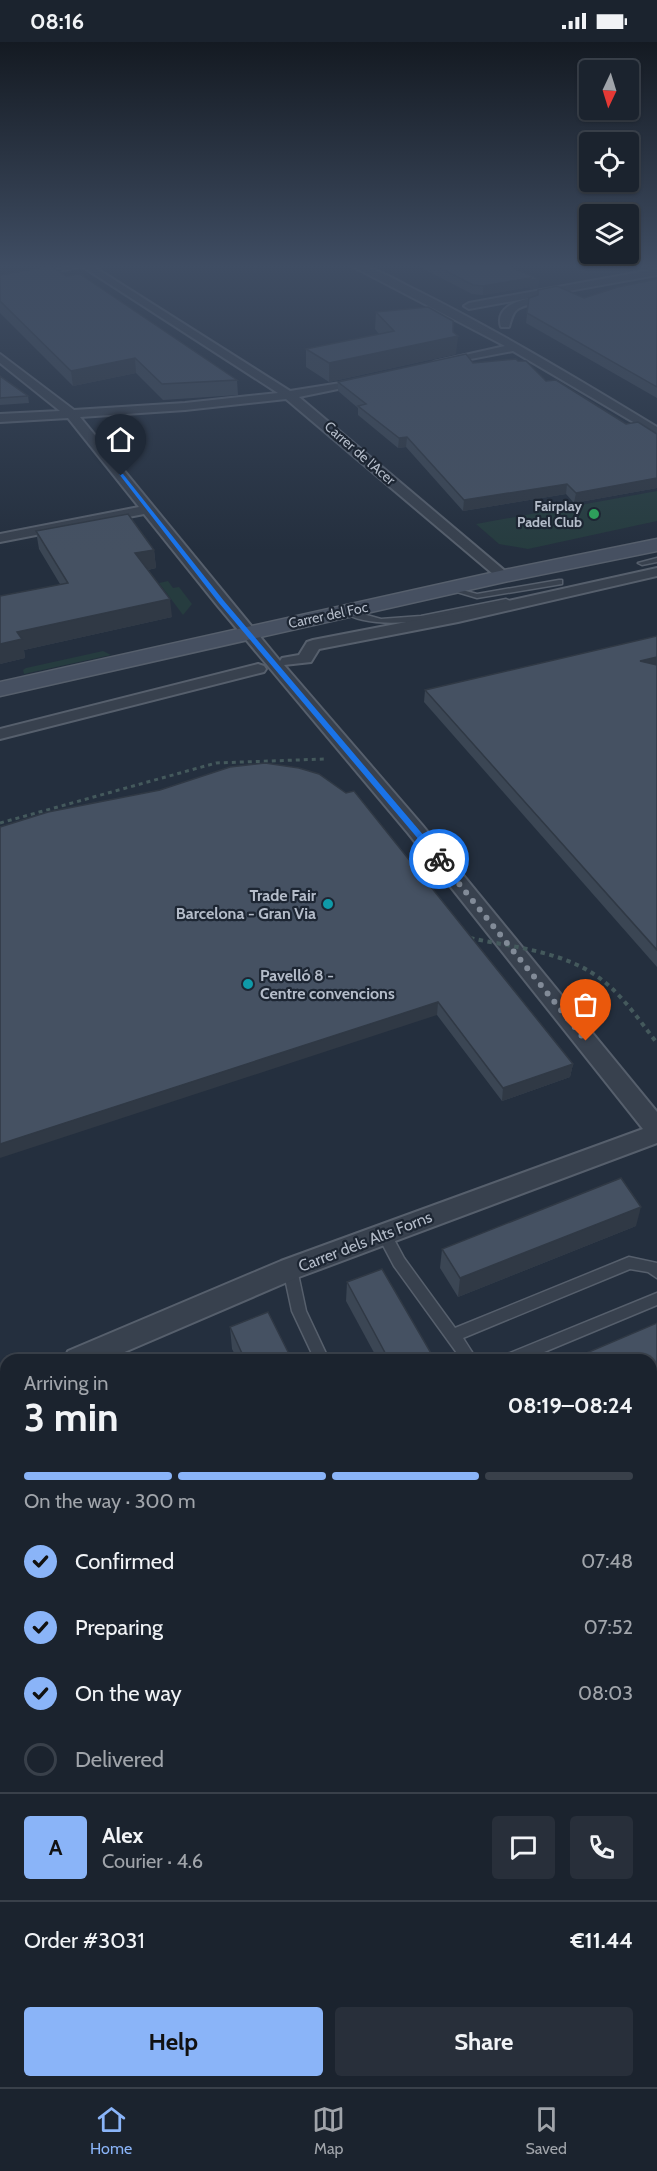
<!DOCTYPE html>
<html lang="en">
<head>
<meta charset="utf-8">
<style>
	body { margin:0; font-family:Cabin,sans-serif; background:#282f3a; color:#f1f3f6; height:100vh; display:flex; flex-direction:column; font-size:22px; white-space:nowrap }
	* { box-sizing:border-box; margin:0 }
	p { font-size:20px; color:#a0a4aa }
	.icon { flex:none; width:33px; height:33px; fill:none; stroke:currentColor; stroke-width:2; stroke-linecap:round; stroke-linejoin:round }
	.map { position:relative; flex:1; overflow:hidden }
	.panel { position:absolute; left:0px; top:1312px; width:657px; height:734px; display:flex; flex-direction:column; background:#1b232e; border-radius:18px 18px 0 0; box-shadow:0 2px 4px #0004,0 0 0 2px #39404a }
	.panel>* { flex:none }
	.needle { width:39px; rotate:184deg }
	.tools { position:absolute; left:579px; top:18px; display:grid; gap:12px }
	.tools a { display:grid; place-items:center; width:60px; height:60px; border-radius:6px; background:#1b232e; box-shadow:0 2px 4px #0004,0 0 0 2px #39404a; font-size:30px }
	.pin { position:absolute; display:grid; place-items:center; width:51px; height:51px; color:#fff; margin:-62px -26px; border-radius:50% 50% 50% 0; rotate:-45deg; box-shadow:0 0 6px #0007 }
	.pin .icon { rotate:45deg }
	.courier { position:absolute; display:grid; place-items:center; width:60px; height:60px; margin:-30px; border:4px solid #1a73e8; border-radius:50%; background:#fff; color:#222; box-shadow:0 2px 8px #0007 }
	.overview em { font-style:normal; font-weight:700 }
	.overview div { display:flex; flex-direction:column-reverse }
	.overview { display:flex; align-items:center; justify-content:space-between; height:102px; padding:0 24px }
	h1 { font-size:39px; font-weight:700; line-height:45px }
	.bar { display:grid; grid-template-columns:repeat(4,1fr); gap:9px 6px; align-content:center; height:72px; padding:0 24px }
	.bar i { height:8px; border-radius:4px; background:#39404a }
	.bar .active { background:#8ab4f8 }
	.bar p { grid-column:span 4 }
	.line { display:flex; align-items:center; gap:15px; padding:0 24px; border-top:2px solid #39404a }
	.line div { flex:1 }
	.round { display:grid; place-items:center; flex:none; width:63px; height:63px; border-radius:6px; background:#282f3a }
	ol { padding:0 24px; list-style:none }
	li { display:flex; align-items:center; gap:18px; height:66px }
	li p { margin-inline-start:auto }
	li .icon { padding:6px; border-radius:50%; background:#8ab4f8; color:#111; stroke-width:4 }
	li:last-child { color:#a0a4aa }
	li i { width:33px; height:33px; border:3px solid #39404a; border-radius:50% }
	.cta { display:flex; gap:12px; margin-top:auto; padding:12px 24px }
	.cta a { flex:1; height:69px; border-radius:6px; background:#8ab4f8; color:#111; font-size:24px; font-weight:700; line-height:69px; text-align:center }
	.cta a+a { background:#282f3a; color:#f1f3f6 }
	.status { display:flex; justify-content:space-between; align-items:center; height:42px; padding:0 30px; background:#1b232e; direction:ltr }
	.status svg { height:16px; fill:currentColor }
	.dock { display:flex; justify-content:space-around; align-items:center; height:84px; border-top:2px solid #39404a; background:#1b232e; font-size:16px; color:#a0a4aa }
	.dock a { display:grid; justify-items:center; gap:3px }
	.dock .active { color:#8ab4f8 }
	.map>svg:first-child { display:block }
	.green { fill:#263c3f }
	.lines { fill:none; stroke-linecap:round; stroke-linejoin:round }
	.lane-casing { stroke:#565f6c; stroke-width:3 }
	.street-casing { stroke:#565f6c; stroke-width:4 }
	.secondary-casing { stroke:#565f6c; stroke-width:3 }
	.path-far1 { stroke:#44595c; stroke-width:3; stroke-dasharray:4 4; stroke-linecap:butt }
	.path { stroke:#44595c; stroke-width:6; stroke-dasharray:7 7; stroke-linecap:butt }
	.lane { fill:#38414e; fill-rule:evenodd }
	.street { fill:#38414e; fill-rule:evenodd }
	.secondary { fill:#465061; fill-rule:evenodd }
	.path-bridge { stroke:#44595c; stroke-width:4; stroke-dasharray:4.5 4.5; stroke-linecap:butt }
	.wall { fill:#3b4654 }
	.shaded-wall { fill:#303945 }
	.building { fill:#455162; stroke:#303945; stroke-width:1.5 }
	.route { fill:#1a73e8 }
	.done { stroke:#828b98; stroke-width:6; stroke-dasharray:0 10.8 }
	.leisure-dot { fill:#2e9e5b; stroke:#1d2633; stroke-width:2 }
	.culture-dot { fill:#0f9aa8; stroke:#1d2633; stroke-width:2 }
	.labels { text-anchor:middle; stroke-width:4.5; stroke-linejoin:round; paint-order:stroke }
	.far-street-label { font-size:14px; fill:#b4bcc9; stroke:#1d2633 }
	.far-poi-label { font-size:14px; font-weight:bold; fill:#b4bcc9; stroke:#1d2633; text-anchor:end }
	.poi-label { font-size:16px; font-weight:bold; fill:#b4bcc9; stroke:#1d2633; text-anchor:end }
	.street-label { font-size:16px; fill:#b4bcc9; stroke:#1d2633 }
</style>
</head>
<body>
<div class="status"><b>08:16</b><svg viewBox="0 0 49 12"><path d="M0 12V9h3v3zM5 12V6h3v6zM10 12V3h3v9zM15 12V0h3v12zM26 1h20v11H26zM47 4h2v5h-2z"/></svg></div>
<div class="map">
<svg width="657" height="2045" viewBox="0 0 657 2045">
	<rect width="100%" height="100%" fill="#242f3e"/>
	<g class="green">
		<polygon points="657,449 657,479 528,507 499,502 476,482"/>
		<polygon points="168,539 173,546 179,545 192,562 183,573 159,541"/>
		<polygon points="103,609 111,613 24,632 23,628 26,626"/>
	</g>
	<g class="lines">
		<defs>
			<g id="lane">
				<polygon points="78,223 89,223 43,233 40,231"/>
				<polygon points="657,516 657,520 642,523 638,521"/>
				<polygon points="559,538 562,538 562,542 477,556 447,547 451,545 477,552"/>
				<path d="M506,557L510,559L509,561C465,571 380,595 341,569L345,567L381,577L421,574Z"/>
				<polygon points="384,1186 389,1188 404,1216 455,1286 629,1215 657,1221 657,1236 648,1230 630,1227 463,1296 477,1318 462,1318 394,1224 377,1192 379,1188"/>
				<polygon points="290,1221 295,1223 297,1227 306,1269 329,1318 315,1318 292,1269 283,1227 285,1223"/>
				<polygon points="657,1251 657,1263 525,1318 503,1318 505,1313"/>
				<polygon points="657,1391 657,1410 651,1407 651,1393"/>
				<polygon points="657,1453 657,1469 651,1471 651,1455"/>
				<polygon points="651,1629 657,1632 657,1657 651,1654"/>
				<polygon points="0,1660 6,1663 6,1682 0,1679"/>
			</g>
			<g id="street">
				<polygon points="80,223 91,223 290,349 372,336 372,340 299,355 511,534 504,538 499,537 286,357 185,368 80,375 280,619 282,616 299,613 307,600 313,598 458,570 657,526 657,534 458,580 319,607 311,620 284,623 422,783 657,1070 657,1101 299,1235 106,1318 64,1318 68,1309 281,1219 643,1087 408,791 217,563 144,472 0,500 0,492 139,465 68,376 0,380 0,372 60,369 0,321 0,312 74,368 185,361 278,351"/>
				<path d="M350,223C373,223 397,239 418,249C500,290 578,337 657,385V394L513,309L434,324V320L505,304Z"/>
				<polygon points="657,227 657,233 469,267 464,264 469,261"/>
				<path d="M531,256L536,259L535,261C515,266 514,267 509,285H501C495,266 516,259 531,256Z"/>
				<polygon points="258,622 264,624 266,627 264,630 0,697 0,687"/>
				<polygon points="6,1335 6,1361 0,1363 0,1337"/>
				<polygon points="657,2010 657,2045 611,2045 613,2040 651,2040 651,2012"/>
			</g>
			<polygon id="secondary" points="657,497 657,509 504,540 0,654 0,640 504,528"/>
		</defs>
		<use href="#lane" class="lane-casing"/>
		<use href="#street" class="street-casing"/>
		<use href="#secondary" class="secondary-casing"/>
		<polyline class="path-far1" points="0,781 216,721 324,717"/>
		<polyline class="path" points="651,1928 657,1940"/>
		<use href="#lane" class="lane"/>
		<use href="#street" class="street"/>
		<use href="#secondary" class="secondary"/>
		<path class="path-bridge" d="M470,896C512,905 562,909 598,935C622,952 639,978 657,1001"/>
	</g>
	<g class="wall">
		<polygon points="416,223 506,223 539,237 538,246 530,248 530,245 483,253 472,252"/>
		<polygon points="0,233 66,234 237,338 238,353 163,358 136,331 73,344 0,271"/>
		<polygon points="657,237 657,356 526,281 529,256 537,253 538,248 584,256"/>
		<polygon points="376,270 453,290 456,312 329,340 306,325 306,307 379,292 375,287"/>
		<polygon points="518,319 546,339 626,382 657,392 657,446 574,461 566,452 463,469 406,405 398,406 358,373 358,366 338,349 338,340 473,321"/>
		<polygon points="0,334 28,354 29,361 0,363"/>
		<polygon points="36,489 154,508 156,526 148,528 172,575 24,608 25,616 0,622 60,542 39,507"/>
		<polygon points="657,594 657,925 424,660 425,648"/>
		<polygon points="160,748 573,1022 570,1035 502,1059 437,973"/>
		<polygon points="636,1184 458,1255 440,1226 442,1207"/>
		<polygon points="347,1240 435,1318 378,1318 346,1259"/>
		<polygon points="230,1285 292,1318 238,1318 232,1307"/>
		<polygon points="657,1477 657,1560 651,1550 651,1480"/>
		<polygon points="651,1694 657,1705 657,1839 651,1828"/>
	</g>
	<g class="shaded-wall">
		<polygon points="531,236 539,237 538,246 530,248 530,245 483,253 483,244"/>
		<polygon points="458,294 456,312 329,340 329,321"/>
		<polygon points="135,316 136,331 73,344 71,329"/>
		<polygon points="407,395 406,405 398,406 399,396"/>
		<polygon points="657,436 657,446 574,461 576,451"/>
		<polygon points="567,442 566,452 463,469 464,458"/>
		<polygon points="154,508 156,526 137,530 135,511"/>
		<polygon points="170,557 172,575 24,608 25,616 0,622 0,602 17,590"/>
		<polygon points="657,615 657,627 640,619"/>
		<polygon points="438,960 437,973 0,1116 0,1102"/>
		<polygon points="573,1022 570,1035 502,1059 503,1046"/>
		<polygon points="641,1165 636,1184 458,1255 460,1236"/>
		<polygon points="657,1324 657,1339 651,1342 651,1327"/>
		<polygon points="6,1939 6,1952 0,1955 0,1942"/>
	</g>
	<g class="building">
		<polygon points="434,223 506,223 539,237 531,238 531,236 483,244 473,243"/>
		<polygon points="51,224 66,234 80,232 237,338 162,342 135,316 71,329 0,259 0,233"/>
		<polygon points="657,237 657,345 527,271 529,256 538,253 538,248 557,244 584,256 618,245"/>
		<polygon points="428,265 453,279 453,290 458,294 329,321 306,307 394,289 376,270"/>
		<polygon points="466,312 473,321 516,317 518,319 526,319 546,339 556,338 626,382 638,380 657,392 657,436 576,451 567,442 464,458 407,395 399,396 358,364 366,362 338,340"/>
		<polygon points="0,334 28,354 0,356"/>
		<polygon points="128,472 154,508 135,511 170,557 17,590 22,597 0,602 0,554 68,541 36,489"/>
		<polygon points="657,594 657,615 640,619 657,623 657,908 425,648"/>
		<polygon points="265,721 299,726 319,732 346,751 354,749 573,1022 503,1046 438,960 0,1102 0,785 48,770 160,748 230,725"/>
		<polygon points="621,1136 641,1165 460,1236 442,1207"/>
		<polygon points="382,1227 435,1318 389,1318 347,1240"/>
		<polygon points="268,1270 292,1318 245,1318 230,1285"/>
		<polygon points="657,1281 657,1324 651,1327 651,1318 570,1318"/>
		<polygon points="6,1376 6,1535 0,1514 0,1378"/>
		<polygon points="657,1477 657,1526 651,1517 651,1480"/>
		<polygon points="651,1694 657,1705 657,1807 651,1796"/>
		<polygon points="6,1871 6,1939 0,1942 0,1874"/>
		<polygon points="128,2040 256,2040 258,2045 130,2045"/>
		<polygon points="283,2040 312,2040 313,2045 273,2045"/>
	</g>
	<linearGradient id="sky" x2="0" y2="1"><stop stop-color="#141a22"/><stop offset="0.44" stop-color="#3f4d63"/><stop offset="1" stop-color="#3f4d63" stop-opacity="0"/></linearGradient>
	<rect width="657" height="509" fill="url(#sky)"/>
	<polygon class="route" points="119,432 123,432 224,559 442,815 442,818 436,818 219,561"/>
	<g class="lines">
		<polyline class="done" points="439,817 586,999"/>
	</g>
	<circle class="leisure-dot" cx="594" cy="472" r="6"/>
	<g class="culture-dot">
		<circle cx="328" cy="862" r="6"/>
		<circle cx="248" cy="942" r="6"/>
	</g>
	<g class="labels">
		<g class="far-street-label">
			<text transform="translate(360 411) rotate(41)" y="5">Carrer de l'Acer</text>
			<text transform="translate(328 573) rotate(-12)" y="5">Carrer del Foc</text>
		</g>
		<g class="far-poi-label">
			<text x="582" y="469">Fairplay<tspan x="582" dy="16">Padel Club</tspan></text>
		</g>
		<g class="poi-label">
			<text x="316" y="859">Trade Fair<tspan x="316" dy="18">Barcelona - Gran Via</tspan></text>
			<text x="260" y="939" text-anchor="start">Pavelló 8 -<tspan x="260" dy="18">Centre convencions</tspan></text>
		</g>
		<g class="street-label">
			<text transform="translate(365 1199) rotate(-21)" y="6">Carrer dels Alts Forns</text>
		</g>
	</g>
</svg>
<div class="tools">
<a><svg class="needle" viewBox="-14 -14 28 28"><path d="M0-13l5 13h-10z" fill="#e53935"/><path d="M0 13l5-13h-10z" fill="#a0a4aa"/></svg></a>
<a><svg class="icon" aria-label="locate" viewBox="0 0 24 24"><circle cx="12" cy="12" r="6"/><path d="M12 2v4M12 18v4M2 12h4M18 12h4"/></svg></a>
<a><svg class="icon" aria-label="layers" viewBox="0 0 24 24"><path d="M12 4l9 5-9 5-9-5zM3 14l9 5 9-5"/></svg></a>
</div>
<div class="pin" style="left:586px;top:999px;background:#ea580c"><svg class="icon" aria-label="bag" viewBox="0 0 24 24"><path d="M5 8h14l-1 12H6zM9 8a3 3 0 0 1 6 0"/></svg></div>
<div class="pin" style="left:121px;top:434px;background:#1f2937"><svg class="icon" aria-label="home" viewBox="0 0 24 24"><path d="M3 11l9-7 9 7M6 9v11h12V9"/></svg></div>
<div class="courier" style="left:439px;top:817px"><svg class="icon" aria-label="bike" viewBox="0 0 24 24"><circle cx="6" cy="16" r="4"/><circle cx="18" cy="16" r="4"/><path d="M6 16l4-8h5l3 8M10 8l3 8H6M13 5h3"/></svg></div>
<section class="panel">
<div class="overview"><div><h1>3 min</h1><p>Arriving in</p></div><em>08:19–08:24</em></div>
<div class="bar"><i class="active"></i><i class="active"></i><i class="active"></i><i></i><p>On the way · 300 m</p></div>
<ol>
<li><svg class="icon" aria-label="check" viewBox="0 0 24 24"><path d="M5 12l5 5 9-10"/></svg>Confirmed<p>07:48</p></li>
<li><svg class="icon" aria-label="check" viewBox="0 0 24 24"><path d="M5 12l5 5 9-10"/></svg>Preparing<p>07:52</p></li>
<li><svg class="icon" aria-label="check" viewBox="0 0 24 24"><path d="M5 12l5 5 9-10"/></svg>On the way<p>08:03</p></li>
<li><i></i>Delivered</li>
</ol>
<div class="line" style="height:108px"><b class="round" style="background:#8ab4f8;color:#111">A</b><div><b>Alex</b><p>Courier · 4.6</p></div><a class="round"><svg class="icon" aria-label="chat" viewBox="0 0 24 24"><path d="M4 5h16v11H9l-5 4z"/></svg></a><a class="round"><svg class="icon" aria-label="phone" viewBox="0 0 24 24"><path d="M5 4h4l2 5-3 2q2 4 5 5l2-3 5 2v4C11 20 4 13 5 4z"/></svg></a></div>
<div class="line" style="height:78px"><div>Order #3031</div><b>€11.44</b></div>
<div class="cta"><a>Help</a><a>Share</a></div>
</section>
</div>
<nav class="dock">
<a class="active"><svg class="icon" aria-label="home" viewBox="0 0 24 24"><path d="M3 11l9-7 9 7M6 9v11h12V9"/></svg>Home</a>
<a><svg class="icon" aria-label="map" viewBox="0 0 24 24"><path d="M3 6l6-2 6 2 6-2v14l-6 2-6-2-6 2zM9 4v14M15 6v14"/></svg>Map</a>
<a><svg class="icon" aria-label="saved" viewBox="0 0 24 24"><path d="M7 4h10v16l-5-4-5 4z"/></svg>Saved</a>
</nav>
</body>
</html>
